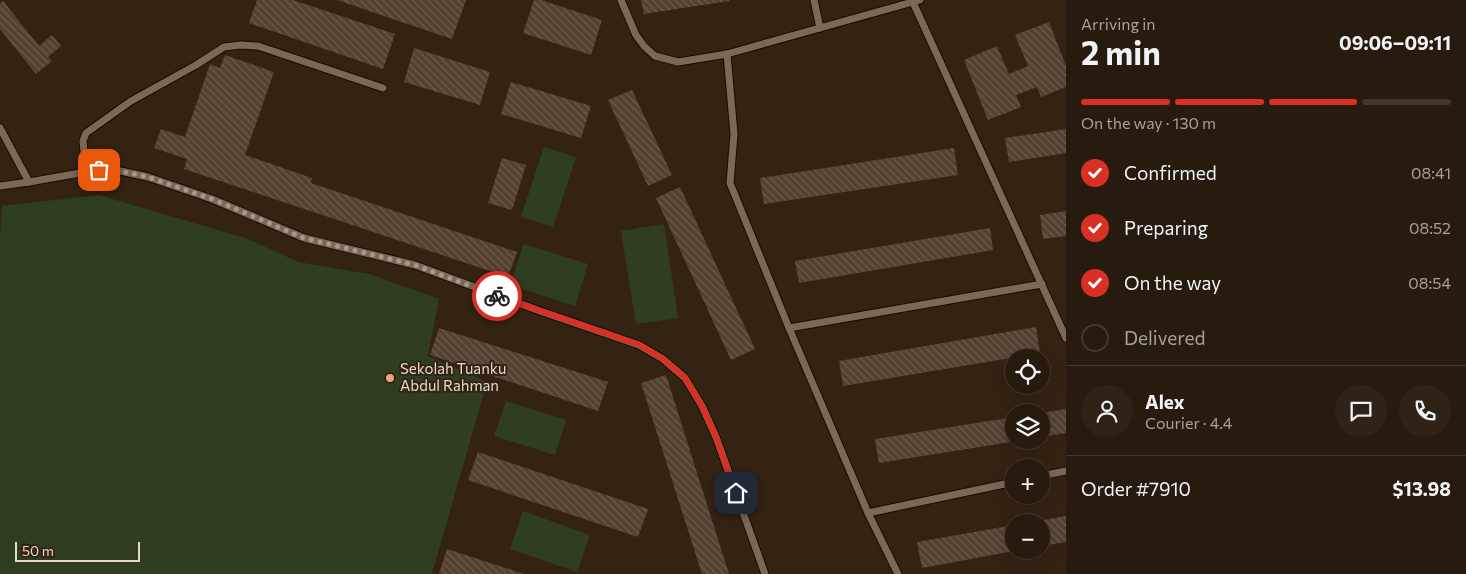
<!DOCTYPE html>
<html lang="en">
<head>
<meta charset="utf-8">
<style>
	body { margin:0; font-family:Commissioner,sans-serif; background:#2f2317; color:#f1f3f6; height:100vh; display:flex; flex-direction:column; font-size:19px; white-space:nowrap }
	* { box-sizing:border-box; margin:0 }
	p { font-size:16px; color:#a4a19e }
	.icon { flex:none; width:28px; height:28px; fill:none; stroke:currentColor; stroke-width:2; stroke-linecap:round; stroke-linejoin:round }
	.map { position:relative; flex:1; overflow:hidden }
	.drawer { display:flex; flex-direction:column; background:#271a0e; width:400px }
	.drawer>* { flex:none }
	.controls { position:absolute; left:1005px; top:349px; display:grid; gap:10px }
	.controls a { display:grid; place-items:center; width:45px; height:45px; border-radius:50%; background:#271a0e; box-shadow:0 5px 20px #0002,0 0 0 1px #43382e; font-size:25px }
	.scale { position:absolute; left:15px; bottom:12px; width:125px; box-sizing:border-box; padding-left:5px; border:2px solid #e4d8ce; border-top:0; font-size:14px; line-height:18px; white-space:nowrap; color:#e4d8ce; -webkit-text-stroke:4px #342313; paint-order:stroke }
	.pin { position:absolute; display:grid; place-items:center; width:42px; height:42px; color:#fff; margin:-21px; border-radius:10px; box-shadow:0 2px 8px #0006 }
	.courier { position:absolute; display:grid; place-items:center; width:50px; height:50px; margin:-25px; border:4px solid #d93025; border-radius:50%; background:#fff; color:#222; box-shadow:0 1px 6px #0007 }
	.overview em { font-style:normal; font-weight:700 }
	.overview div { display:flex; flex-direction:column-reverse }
	.overview { display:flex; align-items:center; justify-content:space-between; height:85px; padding:0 15px }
	h1 { font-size:32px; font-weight:700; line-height:38px }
	.bar { display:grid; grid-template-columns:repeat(4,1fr); gap:8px 5px; align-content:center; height:60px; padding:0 15px }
	.bar i { height:6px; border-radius:4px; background:#43382e }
	.bar .on { background:#d93025 }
	.bar p { grid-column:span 4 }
	.line { display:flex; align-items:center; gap:12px; padding:0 15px; border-top:1px solid #43382e }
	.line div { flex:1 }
	.round { display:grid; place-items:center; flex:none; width:52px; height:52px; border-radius:26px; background:#2f2317 }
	ol { padding:0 15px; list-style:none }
	li { display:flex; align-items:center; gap:15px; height:55px }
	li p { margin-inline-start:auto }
	li .icon { padding:5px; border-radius:50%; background:#d93025; color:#fff; stroke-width:4 }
	li:last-child { color:#a4a19e }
	li i { width:28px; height:28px; border:2px solid #43382e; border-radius:50% }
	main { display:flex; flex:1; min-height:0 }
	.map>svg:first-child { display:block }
	.grass { fill:#2f3e21 }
	.building { fill:url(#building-back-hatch) }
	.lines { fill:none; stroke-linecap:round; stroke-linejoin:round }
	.service-casing { stroke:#1b0c01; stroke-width:9 }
	.service { stroke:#7c6857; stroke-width:7 }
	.done { stroke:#a6998d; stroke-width:5; stroke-dasharray:0 9 }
	.route { stroke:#d93025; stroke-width:6 }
	.poi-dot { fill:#f0a279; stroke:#342313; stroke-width:2 }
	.labels { text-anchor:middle; stroke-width:4; stroke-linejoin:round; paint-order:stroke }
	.poi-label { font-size:15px; fill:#e4d8ce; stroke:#342313; text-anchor:start }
</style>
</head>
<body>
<main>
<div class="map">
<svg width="1066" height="574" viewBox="0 0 1066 574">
	<defs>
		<pattern id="building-back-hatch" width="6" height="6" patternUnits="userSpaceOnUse" patternTransform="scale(1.25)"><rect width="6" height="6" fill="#544131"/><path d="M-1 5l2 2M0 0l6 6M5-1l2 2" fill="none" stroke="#6c5c4e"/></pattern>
	</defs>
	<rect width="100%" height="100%" fill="#342313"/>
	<g class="grass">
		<polygon points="544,147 576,157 553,227 521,217"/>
		<polygon points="99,195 248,239 298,262 369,274 439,299 428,356 487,382 432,574 0,574 0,239 2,206"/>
		<polygon points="664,224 678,318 636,324 621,231"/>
		<polygon points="524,244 588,264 575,306 510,285"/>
		<polygon points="506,401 566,420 555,455 494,436"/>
		<polygon points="523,511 590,535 577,572 510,549"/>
	</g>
	<g class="building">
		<polygon points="257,0 293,0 395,34 383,69 249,23"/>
		<polygon points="337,0 466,0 452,39"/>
		<polygon points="534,0 541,0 602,20 591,55 523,33"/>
		<polygon points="641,0 729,0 729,1 644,14"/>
		<polygon points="3,1 39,46 52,35 61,46 48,57 52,61 36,74 0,29 0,4"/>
		<polygon points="1049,22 1066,66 1066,87 1041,97 1037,87 1016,95 1021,107 988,120 964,60 997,46 1009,74 1028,66 1015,35"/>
		<polygon points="414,48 490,72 480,105 404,82"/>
		<polygon points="225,55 274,72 245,155 312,178 311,183 517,252 508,277 184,169 187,159 154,148 161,129 185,137 210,64 220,68"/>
		<polygon points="511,82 591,106 581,138 501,114"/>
		<polygon points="632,90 672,175 648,186 608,100"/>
		<polygon points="1066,129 1066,153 1009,162 1005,138"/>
		<polygon points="954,148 958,175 764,204 760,178"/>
		<polygon points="502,158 526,165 512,210 488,203"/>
		<polygon points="680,187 755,349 731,360 656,198"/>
		<polygon points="1066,211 1066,236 1043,239 1040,215"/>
		<polygon points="990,228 993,250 799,283 795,261"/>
		<polygon points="1036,327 1040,353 843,386 839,361"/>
		<polygon points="439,328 608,382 598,411 430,355"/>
		<polygon points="666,375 729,574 702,574 641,383"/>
		<polygon points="1066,409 1066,433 1041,437 1041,413"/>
		<polygon points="1014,417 1014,440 1017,441 879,463 875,439"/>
		<polygon points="478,452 648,509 638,537 468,480"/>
		<polygon points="1066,516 1066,542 1041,546 1041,522 1033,522"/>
		<polygon points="1014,525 1014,551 922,568 917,542"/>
		<polygon points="447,549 524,574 439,574"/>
	</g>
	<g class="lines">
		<defs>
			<g id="service">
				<polyline points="621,0 636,35 644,46 655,56 678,62 727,54 920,0"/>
				<polyline points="814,0 820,28"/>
				<polyline points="912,0 1066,338"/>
				<polyline points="727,54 734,134 730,183 789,328 868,513 898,574"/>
				<polyline points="0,128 29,182"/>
				<polyline points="86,172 83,141 86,133 131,101 196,65 224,47 241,45 258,46 383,88"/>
				<polyline points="0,186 29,182 86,172 111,169 148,177 212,199 304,238 415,265 540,311 639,345 663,359 685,378 702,406 716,437 765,574"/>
				<polyline points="789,328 1042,284"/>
				<polyline points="1041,476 1066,471"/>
				<polyline points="868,513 1014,482"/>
			</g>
		</defs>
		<use href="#service" class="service-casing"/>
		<use href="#service" class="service"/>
	</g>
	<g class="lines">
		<polyline class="done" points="99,170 111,169 148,177 212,199 304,238 415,265 497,296"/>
		<polyline class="route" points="497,296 640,345 663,359 685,378 702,406 716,437 736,493"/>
	</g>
	<circle class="poi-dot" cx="390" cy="378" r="5"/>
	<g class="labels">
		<g class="poi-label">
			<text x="400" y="374">Sekolah Tuanku<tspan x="400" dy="17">Abdul Rahman</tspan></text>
		</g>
	</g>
</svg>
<div class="controls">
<a><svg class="icon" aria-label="locate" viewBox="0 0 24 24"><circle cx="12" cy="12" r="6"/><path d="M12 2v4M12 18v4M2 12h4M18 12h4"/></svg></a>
<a><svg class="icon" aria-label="layers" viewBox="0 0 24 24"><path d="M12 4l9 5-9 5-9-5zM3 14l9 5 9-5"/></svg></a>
<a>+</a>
<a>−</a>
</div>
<div class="scale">50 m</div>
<div class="pin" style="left:99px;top:170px;background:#ea580c"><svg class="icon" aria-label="bag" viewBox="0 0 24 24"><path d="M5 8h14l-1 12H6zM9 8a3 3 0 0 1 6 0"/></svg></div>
<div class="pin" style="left:736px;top:493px;background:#1f2937"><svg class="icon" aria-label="home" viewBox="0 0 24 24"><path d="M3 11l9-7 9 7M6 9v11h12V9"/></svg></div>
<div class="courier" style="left:497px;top:296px"><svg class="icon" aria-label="bike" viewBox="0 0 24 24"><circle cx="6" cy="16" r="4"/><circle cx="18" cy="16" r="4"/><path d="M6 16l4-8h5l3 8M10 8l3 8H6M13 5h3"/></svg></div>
</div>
<section class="drawer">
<div class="overview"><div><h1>2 min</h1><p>Arriving in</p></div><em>09:06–09:11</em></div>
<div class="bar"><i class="on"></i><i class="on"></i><i class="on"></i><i></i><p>On the way · 130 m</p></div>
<ol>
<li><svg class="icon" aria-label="check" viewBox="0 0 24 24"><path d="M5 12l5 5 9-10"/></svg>Confirmed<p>08:41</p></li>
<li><svg class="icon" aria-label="check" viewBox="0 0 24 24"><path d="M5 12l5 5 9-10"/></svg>Preparing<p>08:52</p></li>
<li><svg class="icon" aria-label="check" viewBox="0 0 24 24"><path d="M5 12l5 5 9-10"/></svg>On the way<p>08:54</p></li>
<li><i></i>Delivered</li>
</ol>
<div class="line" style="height:90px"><a class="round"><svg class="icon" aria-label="person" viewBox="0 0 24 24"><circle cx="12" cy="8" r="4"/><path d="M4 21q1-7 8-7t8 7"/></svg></a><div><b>Alex</b><p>Courier · 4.4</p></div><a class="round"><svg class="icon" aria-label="chat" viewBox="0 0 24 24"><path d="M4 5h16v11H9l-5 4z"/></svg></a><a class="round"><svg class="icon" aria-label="phone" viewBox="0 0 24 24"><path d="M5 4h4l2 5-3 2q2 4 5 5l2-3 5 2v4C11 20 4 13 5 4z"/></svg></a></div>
<div class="line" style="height:65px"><div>Order #7910</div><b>$13.98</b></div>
</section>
</main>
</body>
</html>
